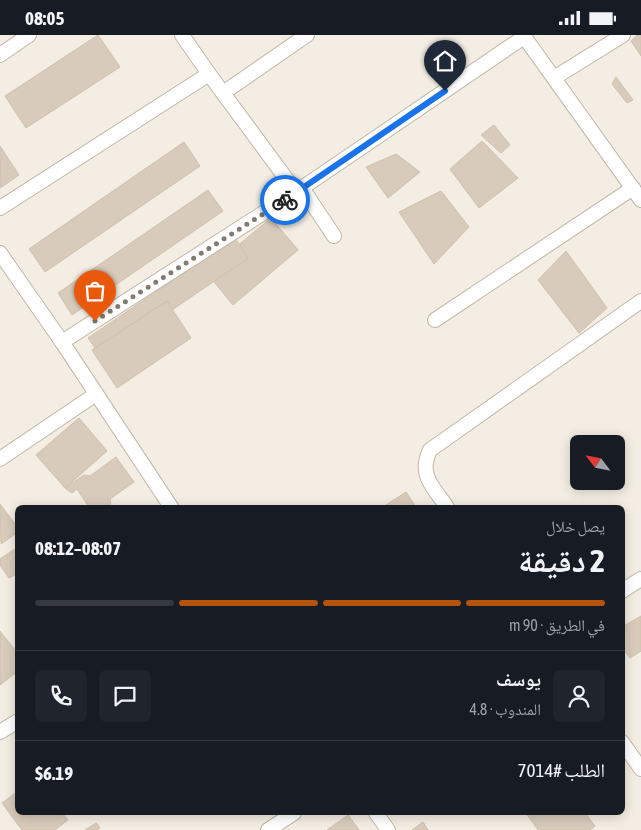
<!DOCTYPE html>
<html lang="ar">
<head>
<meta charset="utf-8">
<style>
	body { margin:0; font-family:"Asap Condensed","Noto Naskh Arabic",sans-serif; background:#20242c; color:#f1f3f6; direction:rtl; height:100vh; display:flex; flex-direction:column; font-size:19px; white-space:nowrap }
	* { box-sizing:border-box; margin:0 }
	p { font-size:16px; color:#9ea1a6 }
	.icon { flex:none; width:28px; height:28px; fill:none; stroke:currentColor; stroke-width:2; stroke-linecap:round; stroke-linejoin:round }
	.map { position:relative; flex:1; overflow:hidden; direction:ltr }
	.details { position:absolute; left:15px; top:470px; width:610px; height:310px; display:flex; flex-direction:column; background:#171b24; border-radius:8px; box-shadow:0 2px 12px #0003; direction:rtl }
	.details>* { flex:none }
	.needle { width:32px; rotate:302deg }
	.controls { position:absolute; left:570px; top:400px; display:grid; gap:10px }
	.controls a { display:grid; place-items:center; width:55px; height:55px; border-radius:8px; background:#171b24; box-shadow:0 2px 12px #0003; font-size:25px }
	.pin { position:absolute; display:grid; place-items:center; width:42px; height:42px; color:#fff; margin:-51px -21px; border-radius:50% 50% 50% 0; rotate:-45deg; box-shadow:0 0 5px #0007 }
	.pin .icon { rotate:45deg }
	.courier { position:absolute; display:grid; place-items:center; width:50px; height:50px; margin:-25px; border:4px solid #1a73e8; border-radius:50%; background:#fff; color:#222; box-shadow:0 1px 6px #0007 }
	.head em { font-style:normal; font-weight:700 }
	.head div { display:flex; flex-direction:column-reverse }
	.head { display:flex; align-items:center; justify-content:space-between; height:85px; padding:0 20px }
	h1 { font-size:32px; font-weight:700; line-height:38px }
	.bar { display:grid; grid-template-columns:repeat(4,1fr); gap:8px 5px; align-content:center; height:60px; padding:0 20px }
	.bar i { height:6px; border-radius:4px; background:#363941 }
	.bar .active { background:#b45309 }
	.bar p { grid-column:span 4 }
	.line { display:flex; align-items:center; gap:12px; padding:0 20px; border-top:1px solid #363941 }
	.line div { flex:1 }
	.round { display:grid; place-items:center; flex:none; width:52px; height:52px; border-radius:8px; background:#20242c }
	.status { display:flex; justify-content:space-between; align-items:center; height:35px; padding:0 25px; background:#171b24; direction:ltr }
	.status svg { height:14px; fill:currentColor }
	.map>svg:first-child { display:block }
	.building { fill:#d8cbbb; stroke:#d0c0aa }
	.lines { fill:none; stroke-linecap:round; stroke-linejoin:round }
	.minor-casing { stroke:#c1b7a8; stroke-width:16 }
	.minor { stroke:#fff; stroke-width:14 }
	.done { stroke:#827b71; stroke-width:5; stroke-dasharray:0 9 }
	.route { stroke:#1a73e8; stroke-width:6 }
</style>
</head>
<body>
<div class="status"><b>08:05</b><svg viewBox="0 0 49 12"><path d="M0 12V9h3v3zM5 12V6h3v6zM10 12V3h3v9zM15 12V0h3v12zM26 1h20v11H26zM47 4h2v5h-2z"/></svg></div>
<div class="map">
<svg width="641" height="795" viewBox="0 0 641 795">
	<rect width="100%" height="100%" fill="#f3ede3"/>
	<g class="building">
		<polygon points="98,0 120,32 26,93 5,61"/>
		<polygon points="637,0 641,0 641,21 631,6"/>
		<polygon points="616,42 633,65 627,68 612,49"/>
		<polygon points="494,90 510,110 501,118 481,100"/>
		<polygon points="482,106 518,143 479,173 450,134"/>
		<polygon points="184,107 200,131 45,237 29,214"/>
		<polygon points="0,111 19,140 0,153"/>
		<polygon points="396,119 420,137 388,163 366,132"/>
		<polygon points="208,155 223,176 72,280 58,258"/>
		<polygon points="441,156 469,192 434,229 399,177"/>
		<polygon points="271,183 298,215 233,270 206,237"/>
		<polygon points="235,203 248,223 102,323 88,303"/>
		<polygon points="566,216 607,273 579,298 538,245"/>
		<polygon points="167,266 191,303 117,353 92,315"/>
		<polygon points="79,383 107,416 65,453 36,420"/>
		<polygon points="116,422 134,447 110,464 111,472 89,472 77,454 72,458 65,453 84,440 90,441"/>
		<polygon points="406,457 416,472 383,472"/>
		<polygon points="0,469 18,493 18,497 1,509"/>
		<polygon points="18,512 18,538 9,543 0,530 0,524"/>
		<polygon points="641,581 641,616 630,623 622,612 622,592"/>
		<polygon points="0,596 18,619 18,636 0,650"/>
		<polygon points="18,756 18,778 62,778 68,785 55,795 22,795 2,768"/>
		<polygon points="526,778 585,778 595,791 590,795 538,795"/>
		<polygon points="348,780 359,795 327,795"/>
		<polygon points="423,787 428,795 412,795"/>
		<polygon points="96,788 100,793 97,795 85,795"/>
	</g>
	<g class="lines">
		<defs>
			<g id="minor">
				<polyline points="523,0 641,165"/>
				<polyline points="0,20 29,0"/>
				<polyline points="209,39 296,157"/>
				<polyline points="554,43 623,0"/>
				<polyline points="223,58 307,0"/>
				<polyline points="302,153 334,201"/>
				<polyline points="0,173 209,39 182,0"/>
				<polyline points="0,218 62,307 171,472"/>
				<polyline points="435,285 633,153"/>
				<polyline points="62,307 296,157 524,2"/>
				<polyline points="0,424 96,359"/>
				<path d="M447,472C433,452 418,440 430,415L641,266"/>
				<polyline points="622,556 641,544"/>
				<polyline points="0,697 18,686"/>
				<polyline points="622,707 641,734"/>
				<polyline points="376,778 388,795"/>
				<polyline points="268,795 294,778"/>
			</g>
		</defs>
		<use href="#minor" class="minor-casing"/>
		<use href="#minor" class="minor"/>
	</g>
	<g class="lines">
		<polyline class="done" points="95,286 285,165"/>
		<polyline class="route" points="285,165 445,56"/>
	</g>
</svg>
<div class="controls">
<a><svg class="needle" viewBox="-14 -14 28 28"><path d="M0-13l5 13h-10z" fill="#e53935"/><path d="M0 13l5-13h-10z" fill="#9ea1a6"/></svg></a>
</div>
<div class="pin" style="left:95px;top:286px;background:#ea580c"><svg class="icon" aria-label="bag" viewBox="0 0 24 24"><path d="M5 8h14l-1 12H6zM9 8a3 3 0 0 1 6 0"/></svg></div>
<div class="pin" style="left:445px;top:56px;background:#1f2937"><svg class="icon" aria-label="home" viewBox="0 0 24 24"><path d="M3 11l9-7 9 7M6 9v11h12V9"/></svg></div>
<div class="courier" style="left:285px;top:165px"><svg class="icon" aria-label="bike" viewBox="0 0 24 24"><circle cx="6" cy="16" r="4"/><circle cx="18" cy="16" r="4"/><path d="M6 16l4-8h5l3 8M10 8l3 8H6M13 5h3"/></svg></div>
<section class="details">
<div class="head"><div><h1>2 دقيقة</h1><p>يصل خلال</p></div><em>08:07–08:12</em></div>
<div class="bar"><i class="active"></i><i class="active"></i><i class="active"></i><i></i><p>في الطريق · 90 m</p></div>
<div class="line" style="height:90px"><a class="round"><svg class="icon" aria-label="person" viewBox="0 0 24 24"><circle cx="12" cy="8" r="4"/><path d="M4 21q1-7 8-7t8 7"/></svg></a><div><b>يوسف</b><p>المندوب · 4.8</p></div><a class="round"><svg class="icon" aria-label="chat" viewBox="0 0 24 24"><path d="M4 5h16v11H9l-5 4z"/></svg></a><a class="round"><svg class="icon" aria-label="phone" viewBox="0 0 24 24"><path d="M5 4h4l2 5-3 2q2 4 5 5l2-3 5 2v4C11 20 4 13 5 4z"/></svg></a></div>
<div class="line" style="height:65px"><div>الطلب #7014</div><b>$6.19</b></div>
</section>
</div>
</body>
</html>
